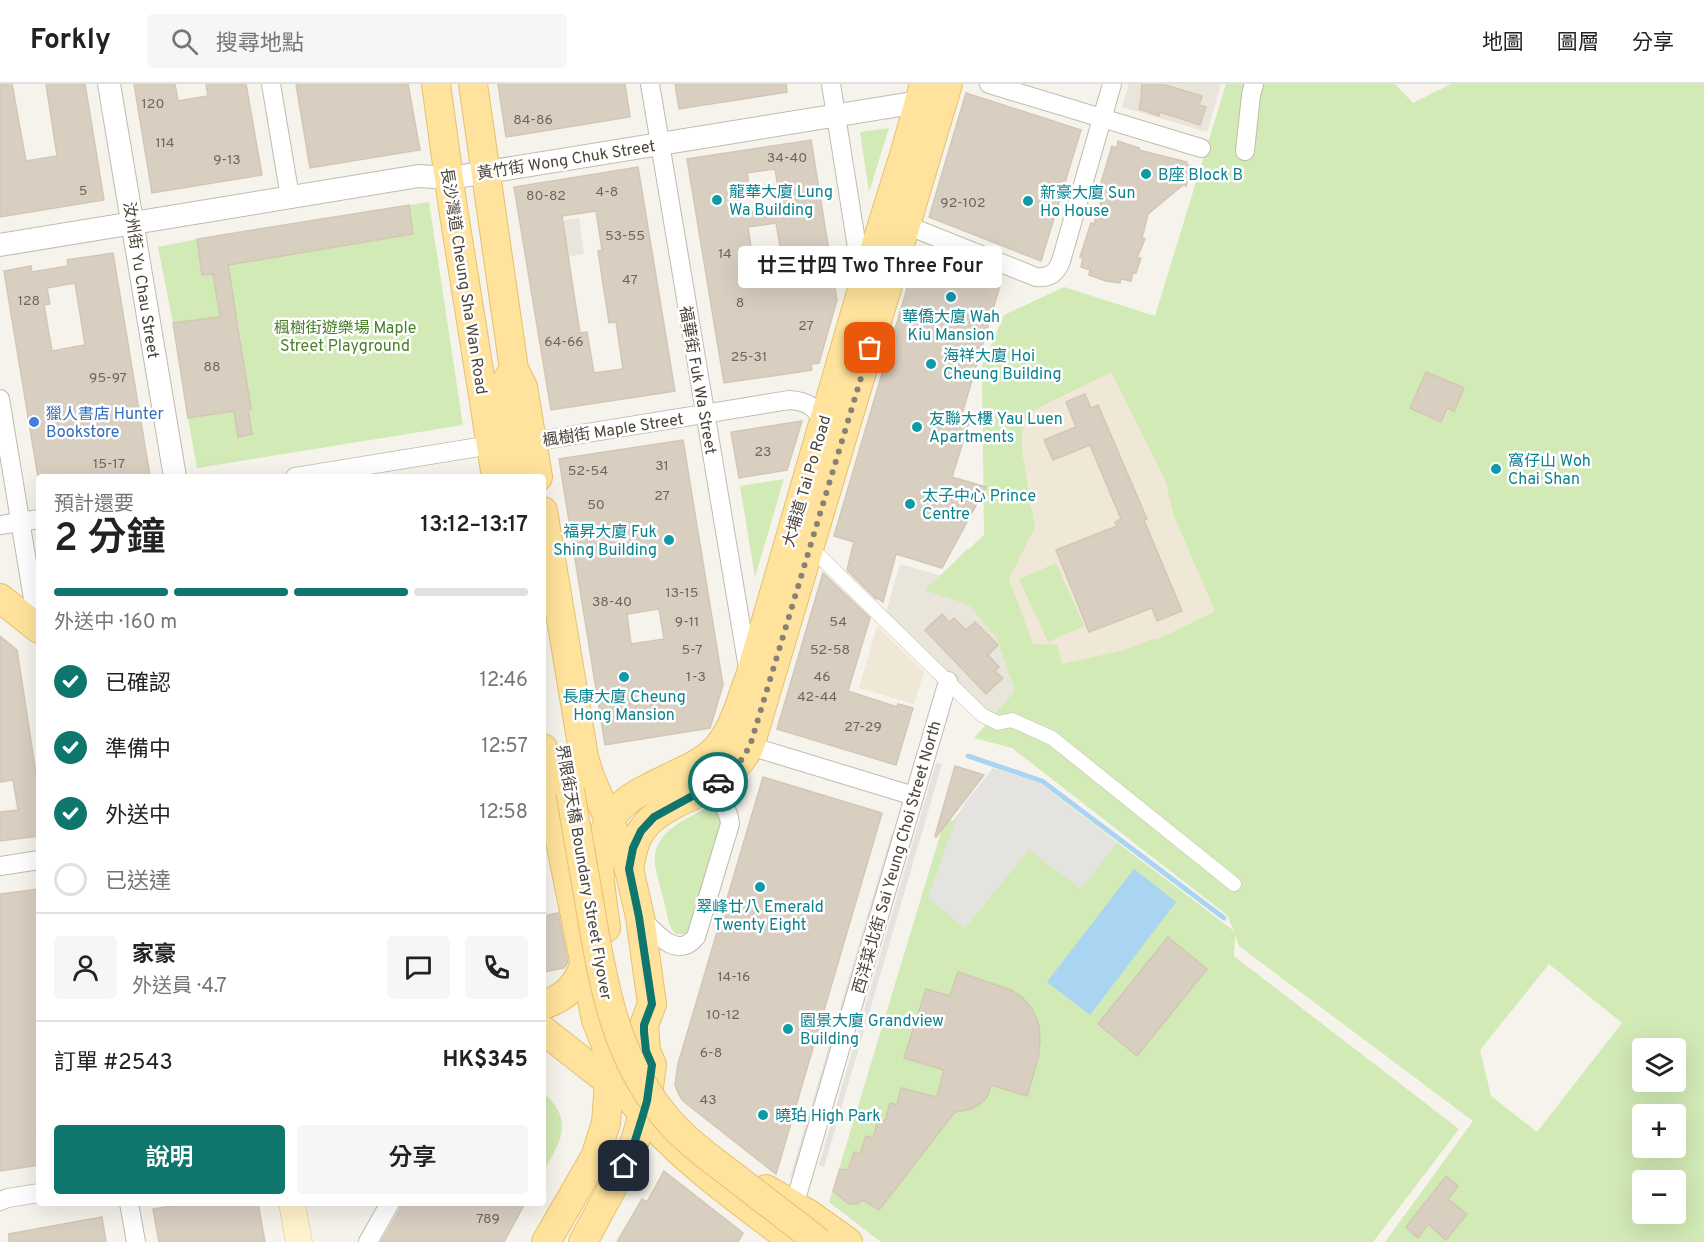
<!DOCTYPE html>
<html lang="zh-TW">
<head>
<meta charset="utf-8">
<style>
	body { margin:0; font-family:Overpass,"Noto Sans TC",sans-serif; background:#f6f6f6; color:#222; height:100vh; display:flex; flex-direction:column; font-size:22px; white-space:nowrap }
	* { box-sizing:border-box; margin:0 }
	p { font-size:20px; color:#767676 }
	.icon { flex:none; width:33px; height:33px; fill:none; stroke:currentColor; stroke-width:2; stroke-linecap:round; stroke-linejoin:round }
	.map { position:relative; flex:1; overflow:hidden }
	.details { position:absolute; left:36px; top:390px; width:510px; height:732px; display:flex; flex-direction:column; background:#fff; border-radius:6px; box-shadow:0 6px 24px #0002 }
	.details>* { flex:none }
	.tools { position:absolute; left:1632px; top:954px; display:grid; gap:12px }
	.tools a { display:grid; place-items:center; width:54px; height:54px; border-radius:6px; background:#fff; box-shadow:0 6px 24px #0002; font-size:30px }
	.pin { position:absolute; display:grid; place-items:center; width:51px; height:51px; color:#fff; margin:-26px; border-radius:12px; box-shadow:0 3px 9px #0006 }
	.courier { position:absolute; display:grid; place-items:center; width:60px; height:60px; margin:-30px; border:4px solid #0f766e; border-radius:50%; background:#fff; color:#222; box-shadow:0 2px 8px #0007 }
	.bubble { position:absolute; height:42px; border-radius:6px; background:#fff; box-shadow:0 6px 24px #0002; font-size:20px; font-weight:600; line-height:42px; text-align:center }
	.head em { font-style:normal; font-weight:600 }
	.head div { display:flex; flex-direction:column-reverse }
	.head { display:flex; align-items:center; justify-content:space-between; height:102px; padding:0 18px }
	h1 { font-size:39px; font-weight:600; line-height:45px }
	.bar { display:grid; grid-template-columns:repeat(4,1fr); gap:9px 6px; align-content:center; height:72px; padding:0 18px }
	.bar i { height:8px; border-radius:4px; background:#e0e0e0 }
	.bar .active { background:#0f766e }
	.bar p { grid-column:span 4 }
	.line { display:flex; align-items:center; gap:15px; padding:0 18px; border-top:2px solid #e0e0e0 }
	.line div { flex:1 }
	.round { display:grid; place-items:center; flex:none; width:63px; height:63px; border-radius:6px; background:#f6f6f6 }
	ol { padding:0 18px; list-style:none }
	li { display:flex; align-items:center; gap:18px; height:66px }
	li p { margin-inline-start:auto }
	li .icon { padding:6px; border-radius:50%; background:#0f766e; color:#fff; stroke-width:4 }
	li:last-child { color:#767676 }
	li i { width:33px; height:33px; border:3px solid #e0e0e0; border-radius:50% }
	.button { display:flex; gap:12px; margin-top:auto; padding:12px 18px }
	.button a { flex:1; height:69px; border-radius:6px; background:#0f766e; color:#fff; font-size:24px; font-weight:600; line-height:69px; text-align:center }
	.button a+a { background:#f6f6f6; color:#222 }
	header { display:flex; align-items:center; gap:36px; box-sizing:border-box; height:84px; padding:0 30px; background:#fff; border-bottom:2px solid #e0e0e0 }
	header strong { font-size:28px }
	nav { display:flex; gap:33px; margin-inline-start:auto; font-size:21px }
	.search { width:420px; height:54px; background:#f6f6f6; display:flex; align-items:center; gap:15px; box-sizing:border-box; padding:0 21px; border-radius:6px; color:#767676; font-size:22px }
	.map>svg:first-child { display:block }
	.residential { fill:#eae5da }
	.education { fill:#efe8d6 }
	.green { fill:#d2eab5; fill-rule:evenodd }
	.parking { fill:#e5e3e0 }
	.water { fill:#a9d4f2 }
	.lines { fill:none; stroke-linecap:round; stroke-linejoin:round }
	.stream { stroke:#a9d4f2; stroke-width:5 }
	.building { fill:#d8cfc1; stroke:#d3c7b4; stroke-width:1.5; fill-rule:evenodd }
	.pedestrian-casing { stroke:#c2bbae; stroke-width:15 }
	.minor-casing { stroke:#c2bbae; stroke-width:20 }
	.tertiary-casing { stroke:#c2bbae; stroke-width:24 }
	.secondary-casing { stroke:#d6c79b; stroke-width:27 }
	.primary-casing { stroke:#e6c16a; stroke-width:30 }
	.pedestrian { stroke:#fff; stroke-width:14 }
	.minor { stroke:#fff; stroke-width:18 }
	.tertiary { stroke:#fff; stroke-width:22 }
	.secondary { stroke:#fff3cd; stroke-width:26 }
	.primary { stroke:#ffe39c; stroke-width:28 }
	.primary-bridge-casing { stroke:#e6c16a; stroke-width:30; stroke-linecap:butt }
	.primary-bridge { stroke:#ffe39c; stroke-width:28 }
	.done { stroke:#878178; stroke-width:6; stroke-dasharray:0 10.8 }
	.route { stroke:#0f766e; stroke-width:8 }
	.culture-dot { fill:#0f9aa8; stroke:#fff; stroke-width:2 }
	.shop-dot { fill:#3f7fe0; stroke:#fff; stroke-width:2 }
	.labels { text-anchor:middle; stroke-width:5; stroke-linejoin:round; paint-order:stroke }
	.number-label { font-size:14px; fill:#6e675b }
	.street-label { font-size:16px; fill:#4b4439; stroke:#fff }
	.culture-label { font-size:16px; fill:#0d838f; stroke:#fff; text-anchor:start }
	.park-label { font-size:16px; fill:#4a7f2a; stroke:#fff }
	.shop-label { font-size:16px; fill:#366cbe; stroke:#fff; text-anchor:start }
</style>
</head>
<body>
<header>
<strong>Forkly</strong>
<div class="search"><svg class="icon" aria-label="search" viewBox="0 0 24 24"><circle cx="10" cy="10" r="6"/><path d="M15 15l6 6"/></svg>搜尋地點</div>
<nav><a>地圖</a><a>圖層</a><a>分享</a></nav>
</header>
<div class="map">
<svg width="1704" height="1158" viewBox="0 0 1704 1158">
	<rect width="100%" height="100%" fill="#f6f3ec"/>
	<g class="residential">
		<polygon points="1129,0 1221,0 1207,48 1122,23"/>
		<polygon points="579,134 584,170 527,179 521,143"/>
		<polygon points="967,464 1031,600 993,632 886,528 900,480 943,492"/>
	</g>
	<g class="education">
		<polygon points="1112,283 1225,522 1107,580 1023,581 978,488 1033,422 994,338"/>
		<polygon points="877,542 924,588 914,620 859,604"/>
	</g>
	<g class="green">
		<path d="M1226,0H1395L1413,19L1451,0H1704V1158H1385L1473,1037L1239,862L1235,851L1234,872L1459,1045L1373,1158H881L829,1118L945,735L953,737L993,684L1039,699L1234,847L1227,831L1012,664L974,654L1015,607L997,554L969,521L924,506L984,451L982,282L1004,231L1064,203L1155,232ZM1111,288L1165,396L1174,432L1215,527L1158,555L1151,556L1125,566L1062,580L1057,561L1033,560L1009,495L1035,443L1022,368V349L1025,337L1032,327ZM1549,880L1622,939L1537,1048L1491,1012L1480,966ZM1642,964H1676V998H1642ZM1642,1030H1676V1064H1642ZM1642,1096H1676V1130H1642Z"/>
		<polygon points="889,44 869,108 860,48"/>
		<polygon points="429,118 463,341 197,384 188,334 251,324 237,231 173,239 158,163 197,155 202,191 223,152"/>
		<polygon points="784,395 755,493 740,402"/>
		<polygon points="1056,479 1084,542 1048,558 1019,495"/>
		<path d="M711,722L715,723L723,738L688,850H676C667,843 667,828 664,817C661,805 657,793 655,781C651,747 687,735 711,722Z"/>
		<path d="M543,1008C575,1037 561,1057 543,1088Z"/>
	</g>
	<g class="parking">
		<polygon points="936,679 942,680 824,1083 819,1081"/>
		<polygon points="993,684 1039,699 1117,759 1081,805 1029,766 965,844 928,814 953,743 964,720"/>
		<polygon points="891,751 897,752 796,1096 790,1094"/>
	</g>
	<polygon class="water" points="1134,785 1176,818 1090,931 1047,898"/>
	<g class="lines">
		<polyline class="stream" points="968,672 1042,697 1224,834"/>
	</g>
	<g class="building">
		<polygon points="0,0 12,0 26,77 57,72 46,0 85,0 104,116 0,133"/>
		<polygon points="134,0 175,0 178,17 208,12 206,0 246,0 262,91 152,109"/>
		<polygon points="296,0 408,0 420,66 310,84"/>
		<polygon points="498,0 625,0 630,33 506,53"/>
		<polygon points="675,0 786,0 787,8 679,25"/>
		<polygon points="1142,0 1162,0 1202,12 1199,21 1206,23 1200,41 1160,28 1159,32 1139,25 1141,15"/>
		<polygon points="966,9 1081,46 1041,177 929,133"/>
		<path d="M811,56L837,216L819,279L811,280L812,286L724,299L687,75ZM775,85L781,120L770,122L771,126L743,129L738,103L749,101L747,89ZM776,139L786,196L757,201L748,143Z"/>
		<polygon points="1118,57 1139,64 1139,66 1187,78 1187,81 1192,82 1186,102 1183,101 1148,130 1142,154 1145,155 1137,174 1141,174 1136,189 1133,188 1131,197 1121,195 1120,199 1106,197 1089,191 1090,186 1081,183 1083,174 1080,173 1091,139 1094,140 1103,112 1101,111 1105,100 1101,99 1112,62 1117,64"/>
		<path d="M638,83L675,307L551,326L514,103ZM596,127L602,166L598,167L609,239L616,238L623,285L594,289L587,248L580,249L562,132Z"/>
		<polygon points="409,121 413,150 228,181 251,325 248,325 252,350 238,353 234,327 188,334 173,239 220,233 213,190 202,191 197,155"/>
		<polygon points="919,164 1001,198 962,330 971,332 952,393 986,403 942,484 896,470 883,518 876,513 876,515 847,486 854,458 834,452"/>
		<path d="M113,169L150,392L142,393H38L4,187L31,182L32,188L68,182L67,176ZM75,199L85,261L52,267L44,221L50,220L47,204Z"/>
		<polygon points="1426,288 1464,304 1454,327 1447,324 1441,338 1410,324"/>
		<polygon points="1085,310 1091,324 1098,321 1147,435 1144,436 1182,527 1157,537 1152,524 1089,548 1056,466 1117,442 1115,438 1121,435 1090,361 1053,376 1044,356 1076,343 1066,318"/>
		<polygon points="802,337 787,386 739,394 731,348"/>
		<path d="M683,356L723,601L710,644L605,661L559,375ZM659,525L664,555L631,560L627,530Z"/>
		<polygon points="823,489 870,534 848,607 897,623 898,620 913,624 896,681 777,645"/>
		<polygon points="942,530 949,538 954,534 966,546 975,538 998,561 988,571 999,583 995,587 1003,594 986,610 925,546"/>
		<polygon points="0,552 17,566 39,709 39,752 0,757 0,728 18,726 13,696 0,698"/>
		<polygon points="955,682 984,691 936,753 935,752"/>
		<polygon points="763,693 882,729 776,1090 683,1017 679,1011 675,1001 678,980"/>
		<polygon points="39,805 39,1048 36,1048 39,1067 39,1081 0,1087 0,810"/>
		<polygon points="558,829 568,878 564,884 543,888 543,832"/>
		<polygon points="1168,853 1207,885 1137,972 1098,940"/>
		<polygon points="958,888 1011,906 1022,913 1033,926 1039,941 1040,956 1038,975 1027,1012 991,1001 987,1013 980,1020 969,1026 955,1028 879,1126 863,1116 857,1120 849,1120 833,1107 840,1085 848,1086 854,1068 860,1070 866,1052 873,1054 878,1035 885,1037 890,1019 897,1021 901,1004 937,1013 944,986 904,974 926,905 950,912"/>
		<polygon points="664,1087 743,1149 738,1158 617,1158 642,1115 647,1118"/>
		<polygon points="1446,1092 1458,1102 1448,1115 1467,1130 1446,1156 1428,1140 1418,1154 1406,1143"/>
		<polygon points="189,1119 258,1119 265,1158 159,1158 153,1125"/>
		<polygon points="401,1119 525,1119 504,1158 381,1158 400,1125"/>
		<polygon points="102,1133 106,1158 9,1158 9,1150"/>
	</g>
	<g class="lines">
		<defs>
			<polyline id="pedestrian" points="810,463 982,631 998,639 1012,636 1052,654 1234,800"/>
			<g id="minor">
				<polyline points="271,0 290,113"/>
				<polyline points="650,0 748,584"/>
				<polyline points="831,0 862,195"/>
				<polyline points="989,0 1201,64"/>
				<polyline points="1245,67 1251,11 1254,0"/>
				<path d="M906,141L1036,193C1049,194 1056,190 1061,177L1112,0"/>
				<polyline points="0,315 38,545"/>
				<path d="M532,358L789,316C807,317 820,324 822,342"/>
				<polyline points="295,393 491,361"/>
				<polyline points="0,441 39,435"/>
				<polyline points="750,662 914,712"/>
				<polyline points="0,782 39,776"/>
				<path d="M640,833C654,847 676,877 696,853L730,740C728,719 714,711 694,712"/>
				<polyline points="0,1117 8,1114 39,1109"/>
				<polyline points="129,1119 136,1158"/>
				<polyline points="794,1122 948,597"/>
				<polyline points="368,1158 390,1119"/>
			</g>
			<g id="tertiary">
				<polyline points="109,0 175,393"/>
				<polyline points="0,161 419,92 450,94 919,18"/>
			</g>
			<polyline id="secondary" points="292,1119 299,1158"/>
			<g id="primary">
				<polyline points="436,0 453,124 496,393"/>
				<polyline points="473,0 514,285 523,303 538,393"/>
				<polyline points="514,285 502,304 517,393"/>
				<polyline points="543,427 584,673 590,693 617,754 629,785 640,833 652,920 644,941 646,967 652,981 647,1017 643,1031 634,1060 624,1082 583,1158"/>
				<polyline points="0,514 39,545"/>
				<polyline points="543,664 555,732 596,936 606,961 609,998 606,1039 595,1073 546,1158"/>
				<path d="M629,785C632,772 633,757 642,746C650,734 662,727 675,720C707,704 732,696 750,662L948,0"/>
				<path d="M606,844C601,799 586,749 628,716C638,708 649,704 660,698C677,689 698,682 712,669C733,650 740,618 750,592L863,202L905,68L924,0"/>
				<path d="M543,921C567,913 575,903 585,880"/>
				<polyline points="543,946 609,998 617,1003"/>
				<path d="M633,1018C678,1074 737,1115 794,1158"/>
				<polyline points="766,1105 809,1130 848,1158"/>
			</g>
		</defs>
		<use href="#pedestrian" class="pedestrian-casing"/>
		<use href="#minor" class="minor-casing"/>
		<use href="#tertiary" class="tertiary-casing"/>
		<use href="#secondary" class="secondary-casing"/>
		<use href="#primary" class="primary-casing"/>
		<use href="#pedestrian" class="pedestrian"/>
		<use href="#minor" class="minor"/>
		<use href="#tertiary" class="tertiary"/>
		<use href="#secondary" class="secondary"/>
		<use href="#primary" class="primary"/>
		<defs>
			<path id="primary-bridge" d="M570,707C577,748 584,788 591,828C603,901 616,973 664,1031C684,1056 711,1075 736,1094C764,1116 792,1137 819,1158"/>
		</defs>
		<use href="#primary-bridge" class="primary-bridge-casing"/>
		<use href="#primary-bridge" class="primary-bridge"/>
	</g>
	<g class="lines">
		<polyline class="done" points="718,698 736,684 750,662 870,264"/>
		<polyline class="route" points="624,1082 634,1060 643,1031 647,1017 652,981 646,967 644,948 644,941 652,920 639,833 629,785 633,764 641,747 654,733 718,698"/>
	</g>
	<g class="culture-dot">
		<circle cx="1146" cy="90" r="6"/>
		<circle cx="717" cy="116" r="6"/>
		<circle cx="1028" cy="117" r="6"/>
		<circle cx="951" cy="213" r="6"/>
		<circle cx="931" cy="280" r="6"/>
		<circle cx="917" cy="343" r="6"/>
		<circle cx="1496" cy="385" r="6"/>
		<circle cx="910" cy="420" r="6"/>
		<circle cx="669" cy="456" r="6"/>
		<circle cx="624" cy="593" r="6"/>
		<circle cx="760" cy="803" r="6"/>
		<circle cx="788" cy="945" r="6"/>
		<circle cx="763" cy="1031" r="6"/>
	</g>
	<circle class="shop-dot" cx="34" cy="338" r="6"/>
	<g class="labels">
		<g class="number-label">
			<text x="153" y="24">120</text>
			<text x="533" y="40">84-86</text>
			<text x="165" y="63">114</text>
			<text x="787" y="78">34-40</text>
			<text x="227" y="80">9-13</text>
			<text x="83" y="111">5</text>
			<text x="607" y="112">4-8</text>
			<text x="546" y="116">80-82</text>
			<text x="963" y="123">92-102</text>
			<text x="625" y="156">53-55</text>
			<text x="725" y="174">14</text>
			<text x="630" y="200">47</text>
			<text x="29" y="221">128</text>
			<text x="740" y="223">8</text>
			<text x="806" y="246">27</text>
			<text x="564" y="262">64-66</text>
			<text x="749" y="277">25-31</text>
			<text x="212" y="287">88</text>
			<text x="108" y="298">95-97</text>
			<text x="763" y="372">23</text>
			<text x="109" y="384">15-17</text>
			<text x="662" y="386">31</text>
			<text x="588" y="391">52-54</text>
			<text x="662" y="416">27</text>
			<text x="596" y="425">50</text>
			<text x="682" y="513">13-15</text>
			<text x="612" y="522">38-40</text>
			<text x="687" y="542">9-11</text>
			<text x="838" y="542">54</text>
			<text x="692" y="570">5-7</text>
			<text x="830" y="570">52-58</text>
			<text x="696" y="597">1-3</text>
			<text x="822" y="597">46</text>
			<text x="817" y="617">42-44</text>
			<text x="863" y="647">27-29</text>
			<text x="734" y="897">14-16</text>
			<text x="723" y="935">10-12</text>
			<text x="711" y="973">6-8</text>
			<text x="708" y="1020">43</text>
			<text x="488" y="1139">789</text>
		</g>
		<g class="street-label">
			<text transform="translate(566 75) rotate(-9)" y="6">黃竹街 Wong Chuk Street</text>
			<text transform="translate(142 196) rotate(81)" y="6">汝州街 Yu Chau Street</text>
			<text transform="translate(465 197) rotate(81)" y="6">長沙灣道 Cheung Sha Wan Road</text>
			<text transform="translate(699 296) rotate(80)" y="6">福華街 Fuk Wa Street</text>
			<text transform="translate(613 345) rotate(-9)" y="6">楓樹街 Maple Street</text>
			<text transform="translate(806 397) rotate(-74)" y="6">大埔道 Tai Po Road</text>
			<text transform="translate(896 773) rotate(-74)" y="6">西洋菜北街 Sai Yeung Choi Street North</text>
			<text transform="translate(585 788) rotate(80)" y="6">界限街天橋 Boundary Street Flyover</text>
		</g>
		<g class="culture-label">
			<text x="1158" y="96">B座 Block B</text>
			<text x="729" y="113">龍華大廈 Lung<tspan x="729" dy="18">Wa Building</tspan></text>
			<text x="1040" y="114">新豪大廈 Sun<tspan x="1040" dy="18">Ho House</tspan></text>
			<text x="951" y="238" text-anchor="middle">華僑大廈 Wah<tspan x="951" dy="18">Kiu Mansion</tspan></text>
			<text x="943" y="277">海祥大廈 Hoi<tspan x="943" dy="18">Cheung Building</tspan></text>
			<text x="929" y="340">友聯大樓 Yau Luen<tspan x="929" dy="18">Apartments</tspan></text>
			<text x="1508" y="382">窩仔山 Woh<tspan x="1508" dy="18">Chai Shan</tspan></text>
			<text x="922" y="417">太子中心 Prince<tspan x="922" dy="18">Centre</tspan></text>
			<text x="657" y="453" text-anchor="end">福昇大廈 Fuk<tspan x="657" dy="18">Shing Building</tspan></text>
			<text x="624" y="618" text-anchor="middle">長康大廈 Cheung<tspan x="624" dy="18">Hong Mansion</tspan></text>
			<text x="760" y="828" text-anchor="middle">翠峰廿八 Emerald<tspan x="760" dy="18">Twenty Eight</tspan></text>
			<text x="800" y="942">園景大廈 Grandview<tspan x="800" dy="18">Building</tspan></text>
			<text x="775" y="1037">曉珀 High Park</text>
		</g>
		<g class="park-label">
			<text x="345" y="249">楓樹街遊樂場 Maple<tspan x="345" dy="18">Street Playground</tspan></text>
		</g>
		<g class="shop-label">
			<text x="46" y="335">獵人書店 Hunter<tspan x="46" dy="18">Bookstore</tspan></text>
		</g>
	</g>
</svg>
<div class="tools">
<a><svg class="icon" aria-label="layers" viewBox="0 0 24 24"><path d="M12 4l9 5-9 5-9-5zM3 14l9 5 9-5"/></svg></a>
<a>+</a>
<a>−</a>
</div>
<div class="pin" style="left:870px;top:264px;background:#ea580c"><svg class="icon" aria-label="bag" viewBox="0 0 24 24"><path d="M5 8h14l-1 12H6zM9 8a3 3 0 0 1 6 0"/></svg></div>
<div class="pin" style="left:624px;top:1082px;background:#1f2937"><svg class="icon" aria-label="home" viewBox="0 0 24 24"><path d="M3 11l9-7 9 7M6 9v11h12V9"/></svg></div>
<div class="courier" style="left:718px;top:698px"><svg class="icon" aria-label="car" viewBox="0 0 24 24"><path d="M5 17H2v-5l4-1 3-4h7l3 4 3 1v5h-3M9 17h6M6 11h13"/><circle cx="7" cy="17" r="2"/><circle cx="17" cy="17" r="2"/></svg></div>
<div class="bubble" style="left:738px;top:162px;width:264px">廿三廿四 Two Three Four</div>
<section class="details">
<div class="head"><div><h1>2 分鐘</h1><p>預計還要</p></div><em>13:12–13:17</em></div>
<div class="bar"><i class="active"></i><i class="active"></i><i class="active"></i><i></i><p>外送中 · 160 m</p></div>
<ol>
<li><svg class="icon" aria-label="check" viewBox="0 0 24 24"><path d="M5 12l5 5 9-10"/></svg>已確認<p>12:46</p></li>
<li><svg class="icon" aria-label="check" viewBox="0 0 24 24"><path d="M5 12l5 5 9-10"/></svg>準備中<p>12:57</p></li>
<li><svg class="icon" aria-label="check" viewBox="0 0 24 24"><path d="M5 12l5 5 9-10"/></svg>外送中<p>12:58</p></li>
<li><i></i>已送達</li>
</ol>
<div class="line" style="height:108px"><a class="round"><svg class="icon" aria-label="person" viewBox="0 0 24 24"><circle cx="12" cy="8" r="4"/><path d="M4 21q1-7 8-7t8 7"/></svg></a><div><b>家豪</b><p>外送員 · 4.7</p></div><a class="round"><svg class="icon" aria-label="chat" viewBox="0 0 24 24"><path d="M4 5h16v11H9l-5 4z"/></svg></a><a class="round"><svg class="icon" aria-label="phone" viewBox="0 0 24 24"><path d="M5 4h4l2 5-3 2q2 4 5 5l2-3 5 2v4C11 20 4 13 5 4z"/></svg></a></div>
<div class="line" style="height:78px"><div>訂單 #2543</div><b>HK$345</b></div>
<div class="button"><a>說明</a><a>分享</a></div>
</section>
</div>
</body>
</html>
